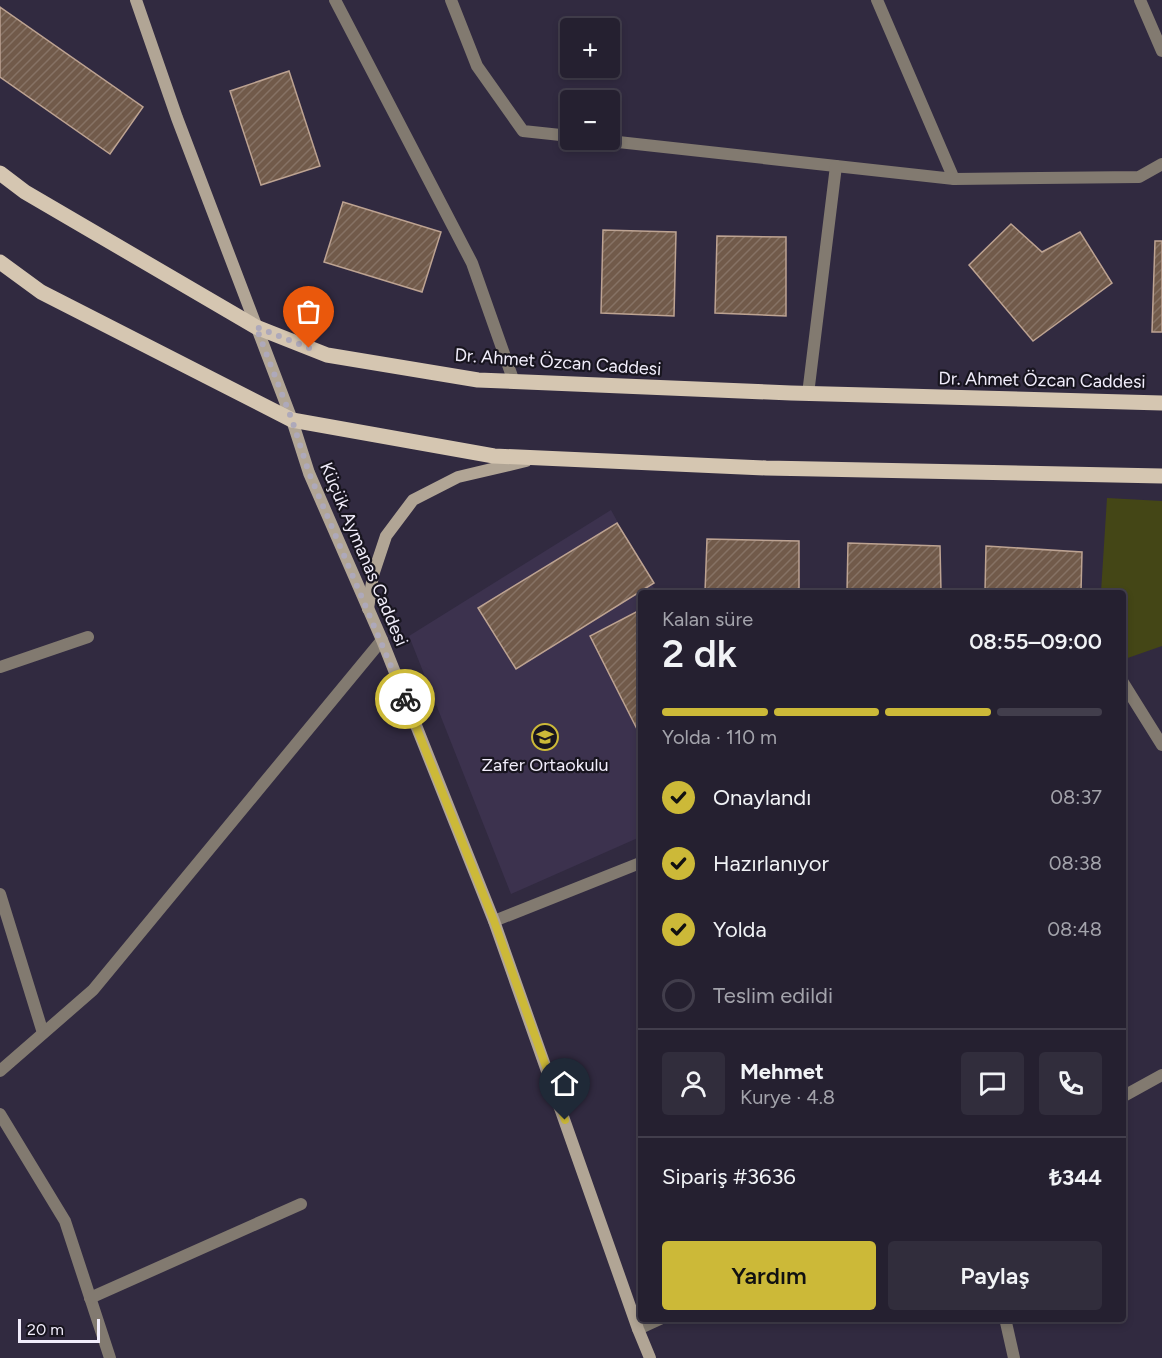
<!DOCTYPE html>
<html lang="tr">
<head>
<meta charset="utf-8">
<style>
	body { margin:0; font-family:Figtree,sans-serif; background:#312d3c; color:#f1f3f6; height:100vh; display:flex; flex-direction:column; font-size:22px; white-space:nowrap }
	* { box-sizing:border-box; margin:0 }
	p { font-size:20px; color:#a3a3ab }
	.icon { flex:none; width:33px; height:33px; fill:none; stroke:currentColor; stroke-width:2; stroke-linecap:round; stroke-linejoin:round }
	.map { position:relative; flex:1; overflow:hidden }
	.sheet { position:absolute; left:638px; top:590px; width:488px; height:732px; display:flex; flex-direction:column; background:#252030; border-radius:6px; box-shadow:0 3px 9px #0003,0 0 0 2px #423e4c }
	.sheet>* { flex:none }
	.tools { position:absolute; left:560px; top:18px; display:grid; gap:12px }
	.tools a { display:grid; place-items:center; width:60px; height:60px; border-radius:6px; background:#252030; box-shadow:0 3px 9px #0003,0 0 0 2px #423e4c; font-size:30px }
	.scale { position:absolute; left:18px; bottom:15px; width:82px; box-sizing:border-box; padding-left:6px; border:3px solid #f1edfb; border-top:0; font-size:16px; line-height:21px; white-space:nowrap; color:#f1edfb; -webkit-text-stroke:4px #18151f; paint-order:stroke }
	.pin { position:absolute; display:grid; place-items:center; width:51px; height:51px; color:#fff; margin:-62px -26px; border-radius:50% 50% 50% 0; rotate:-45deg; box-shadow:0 0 6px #0007 }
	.pin .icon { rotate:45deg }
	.courier { position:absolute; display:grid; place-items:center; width:60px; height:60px; margin:-30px; border:4px solid #ccb938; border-radius:50%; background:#fff; color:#222; box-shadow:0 2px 8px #0007 }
	.overview em { font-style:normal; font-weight:600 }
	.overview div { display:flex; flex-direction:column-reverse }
	.overview { display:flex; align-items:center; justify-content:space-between; height:102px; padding:0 24px }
	h1 { font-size:39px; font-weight:600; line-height:45px }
	.bar { display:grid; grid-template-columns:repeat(4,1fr); gap:9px 6px; align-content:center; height:72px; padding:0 24px }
	.bar i { height:8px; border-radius:4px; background:#423e4c }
	.bar .on { background:#ccb938 }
	.bar p { grid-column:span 4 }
	.line { display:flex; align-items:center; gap:15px; padding:0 24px; border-top:2px solid #423e4c }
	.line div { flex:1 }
	.round { display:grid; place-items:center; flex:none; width:63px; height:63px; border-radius:6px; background:#312d3c }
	ol { padding:0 24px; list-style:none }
	li { display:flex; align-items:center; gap:18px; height:66px }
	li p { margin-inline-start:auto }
	li .icon { padding:6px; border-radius:50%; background:#ccb938; color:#111; stroke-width:4 }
	li:last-child { color:#a3a3ab }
	li i { width:33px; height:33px; border:3px solid #423e4c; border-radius:50% }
	.primary-button { display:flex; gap:12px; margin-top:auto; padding:12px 24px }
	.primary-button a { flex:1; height:69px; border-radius:6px; background:#ccb938; color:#111; font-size:24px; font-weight:600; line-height:69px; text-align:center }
	.primary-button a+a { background:#312d3c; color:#f1f3f6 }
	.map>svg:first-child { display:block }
	.built { fill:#3c324e }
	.green { fill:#444616 }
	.building { fill:url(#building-hatch); stroke:#bda392; stroke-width:1.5 }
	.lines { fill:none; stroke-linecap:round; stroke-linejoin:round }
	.street { stroke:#827a70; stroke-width:12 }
	.secondary { stroke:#b1a595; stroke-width:12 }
	.primary { stroke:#d5c6b1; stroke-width:15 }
	.done { stroke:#aea9ba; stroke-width:6; stroke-dasharray:0 10.8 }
	.route { stroke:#ccb938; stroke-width:8 }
	.labels { text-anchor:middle; stroke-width:4.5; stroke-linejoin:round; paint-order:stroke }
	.street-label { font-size:18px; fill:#f1edfb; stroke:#18151f }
	.poi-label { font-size:18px; fill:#f1edfb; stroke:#18151f }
</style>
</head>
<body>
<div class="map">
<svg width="1162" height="1358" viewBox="0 0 1162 1358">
	<defs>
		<pattern id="building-hatch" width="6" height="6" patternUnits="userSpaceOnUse" patternTransform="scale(1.5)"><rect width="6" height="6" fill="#715a4a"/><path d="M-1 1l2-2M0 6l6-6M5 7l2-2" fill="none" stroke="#867265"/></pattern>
	</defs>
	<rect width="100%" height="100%" fill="#312a40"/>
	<polygon class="built" points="611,510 656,592 640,592 640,837 511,894 409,636"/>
	<polygon class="green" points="1107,498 1162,501 1162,646 1122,660 1122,592 1101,592"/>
	<g class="building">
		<polygon points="0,7 143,107 110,154 0,77"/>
		<polygon points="289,71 320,166 261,185 230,91"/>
		<polygon points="343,202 441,232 422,292 324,262"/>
		<polygon points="1011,224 1042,252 1080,232 1112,283 1033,341 969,265"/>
		<polygon points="603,230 676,232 674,316 601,313"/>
		<polygon points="717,236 786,237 786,316 715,313"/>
		<polygon points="1155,241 1162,241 1162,332 1152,332"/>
		<polygon points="617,523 654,583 516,669 478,608"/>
		<polygon points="707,539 799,541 799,592 705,592"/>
		<polygon points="848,543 940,546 941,592 847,592"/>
		<polygon points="986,546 1082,552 1081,592 985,592"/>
		<polygon points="640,610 640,735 590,636"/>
	</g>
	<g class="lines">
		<g class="street">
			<polyline points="335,0 472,263 514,382"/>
			<polyline points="451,0 477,66 523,131 570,136"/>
			<polyline points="877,0 954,179"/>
			<polyline points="1140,0 1162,51"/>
			<polyline points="600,140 954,179 1139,177 1162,164"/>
			<polyline points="808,394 836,166"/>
			<polyline points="0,667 88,637"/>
			<polyline points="1122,681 1162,745"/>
			<polyline points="0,894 43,1033"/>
			<polyline points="494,921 640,863"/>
			<polyline points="0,1071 93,990 382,640"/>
			<polyline points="1122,1097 1162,1075"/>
			<polyline points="0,1114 65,1221 110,1358"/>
			<polyline points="90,1298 301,1204"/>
			<polyline points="1005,1318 1014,1358"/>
			<polyline points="638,1329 662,1318"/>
		</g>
		<g class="secondary">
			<polyline points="136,0 177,118 292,420 309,473 382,640 494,921 638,1329 650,1358"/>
			<polyline points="368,609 373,575 386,536 413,500 458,477 526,461"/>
		</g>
		<g class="primary">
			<polyline points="0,173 25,192 256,327 327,355 478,380 791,393 1162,403"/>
			<polyline points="0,262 41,292 292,420 494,456 766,468 1162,476"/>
		</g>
	</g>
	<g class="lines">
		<polyline class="done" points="309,348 256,327 292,420 309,473 405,699"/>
		<polyline class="route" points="405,699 494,921 565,1120"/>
	</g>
	<defs>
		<symbol id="school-ring" viewBox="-11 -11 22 22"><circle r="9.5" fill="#18151f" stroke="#ccb938" stroke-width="1.5"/><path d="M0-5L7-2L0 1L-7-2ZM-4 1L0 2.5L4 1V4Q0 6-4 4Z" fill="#ccb938"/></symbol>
	</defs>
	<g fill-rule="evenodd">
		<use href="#school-ring" x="530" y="722" width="30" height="30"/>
	</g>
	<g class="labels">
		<g class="street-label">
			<text transform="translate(558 362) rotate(4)" y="6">Dr. Ahmet Özcan Caddesi</text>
			<text transform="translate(1042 380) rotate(1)" y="6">Dr. Ahmet Özcan Caddesi</text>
			<text transform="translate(364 554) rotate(67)" y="6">Küçük Aymanas Caddesi</text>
		</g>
		<g class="poi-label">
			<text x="545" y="771">Zafer Ortaokulu</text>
		</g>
	</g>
</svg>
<div class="tools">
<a>+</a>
<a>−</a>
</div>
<div class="scale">20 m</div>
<div class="pin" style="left:309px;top:348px;background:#ea580c"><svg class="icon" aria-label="bag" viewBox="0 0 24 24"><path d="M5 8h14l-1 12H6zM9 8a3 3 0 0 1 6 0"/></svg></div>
<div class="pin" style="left:565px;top:1120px;background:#1f2937"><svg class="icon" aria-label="home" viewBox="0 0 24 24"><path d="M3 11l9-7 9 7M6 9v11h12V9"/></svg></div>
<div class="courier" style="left:405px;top:699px"><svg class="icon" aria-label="bike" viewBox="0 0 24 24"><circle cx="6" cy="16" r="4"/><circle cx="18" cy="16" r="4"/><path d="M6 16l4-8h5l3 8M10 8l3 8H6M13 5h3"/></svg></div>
<section class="sheet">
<div class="overview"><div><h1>2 dk</h1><p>Kalan süre</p></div><em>08:55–09:00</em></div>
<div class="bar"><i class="on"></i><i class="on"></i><i class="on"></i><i></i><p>Yolda · 110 m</p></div>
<ol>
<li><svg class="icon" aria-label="check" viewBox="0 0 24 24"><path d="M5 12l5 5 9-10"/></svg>Onaylandı<p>08:37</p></li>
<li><svg class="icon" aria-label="check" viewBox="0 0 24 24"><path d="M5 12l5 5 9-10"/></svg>Hazırlanıyor<p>08:38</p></li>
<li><svg class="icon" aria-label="check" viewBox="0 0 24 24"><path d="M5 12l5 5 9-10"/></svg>Yolda<p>08:48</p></li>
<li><i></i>Teslim edildi</li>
</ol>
<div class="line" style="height:108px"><a class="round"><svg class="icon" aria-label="person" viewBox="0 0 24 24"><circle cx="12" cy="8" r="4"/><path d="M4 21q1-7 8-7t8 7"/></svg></a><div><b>Mehmet</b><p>Kurye · 4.8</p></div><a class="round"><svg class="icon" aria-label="chat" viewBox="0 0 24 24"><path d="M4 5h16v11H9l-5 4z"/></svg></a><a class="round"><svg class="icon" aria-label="phone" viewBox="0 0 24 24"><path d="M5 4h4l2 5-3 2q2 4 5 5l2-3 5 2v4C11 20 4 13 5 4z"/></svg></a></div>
<div class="line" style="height:78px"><div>Sipariş #3636</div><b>₺344</b></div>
<div class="primary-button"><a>Yardım</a><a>Paylaş</a></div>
</section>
</div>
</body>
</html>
